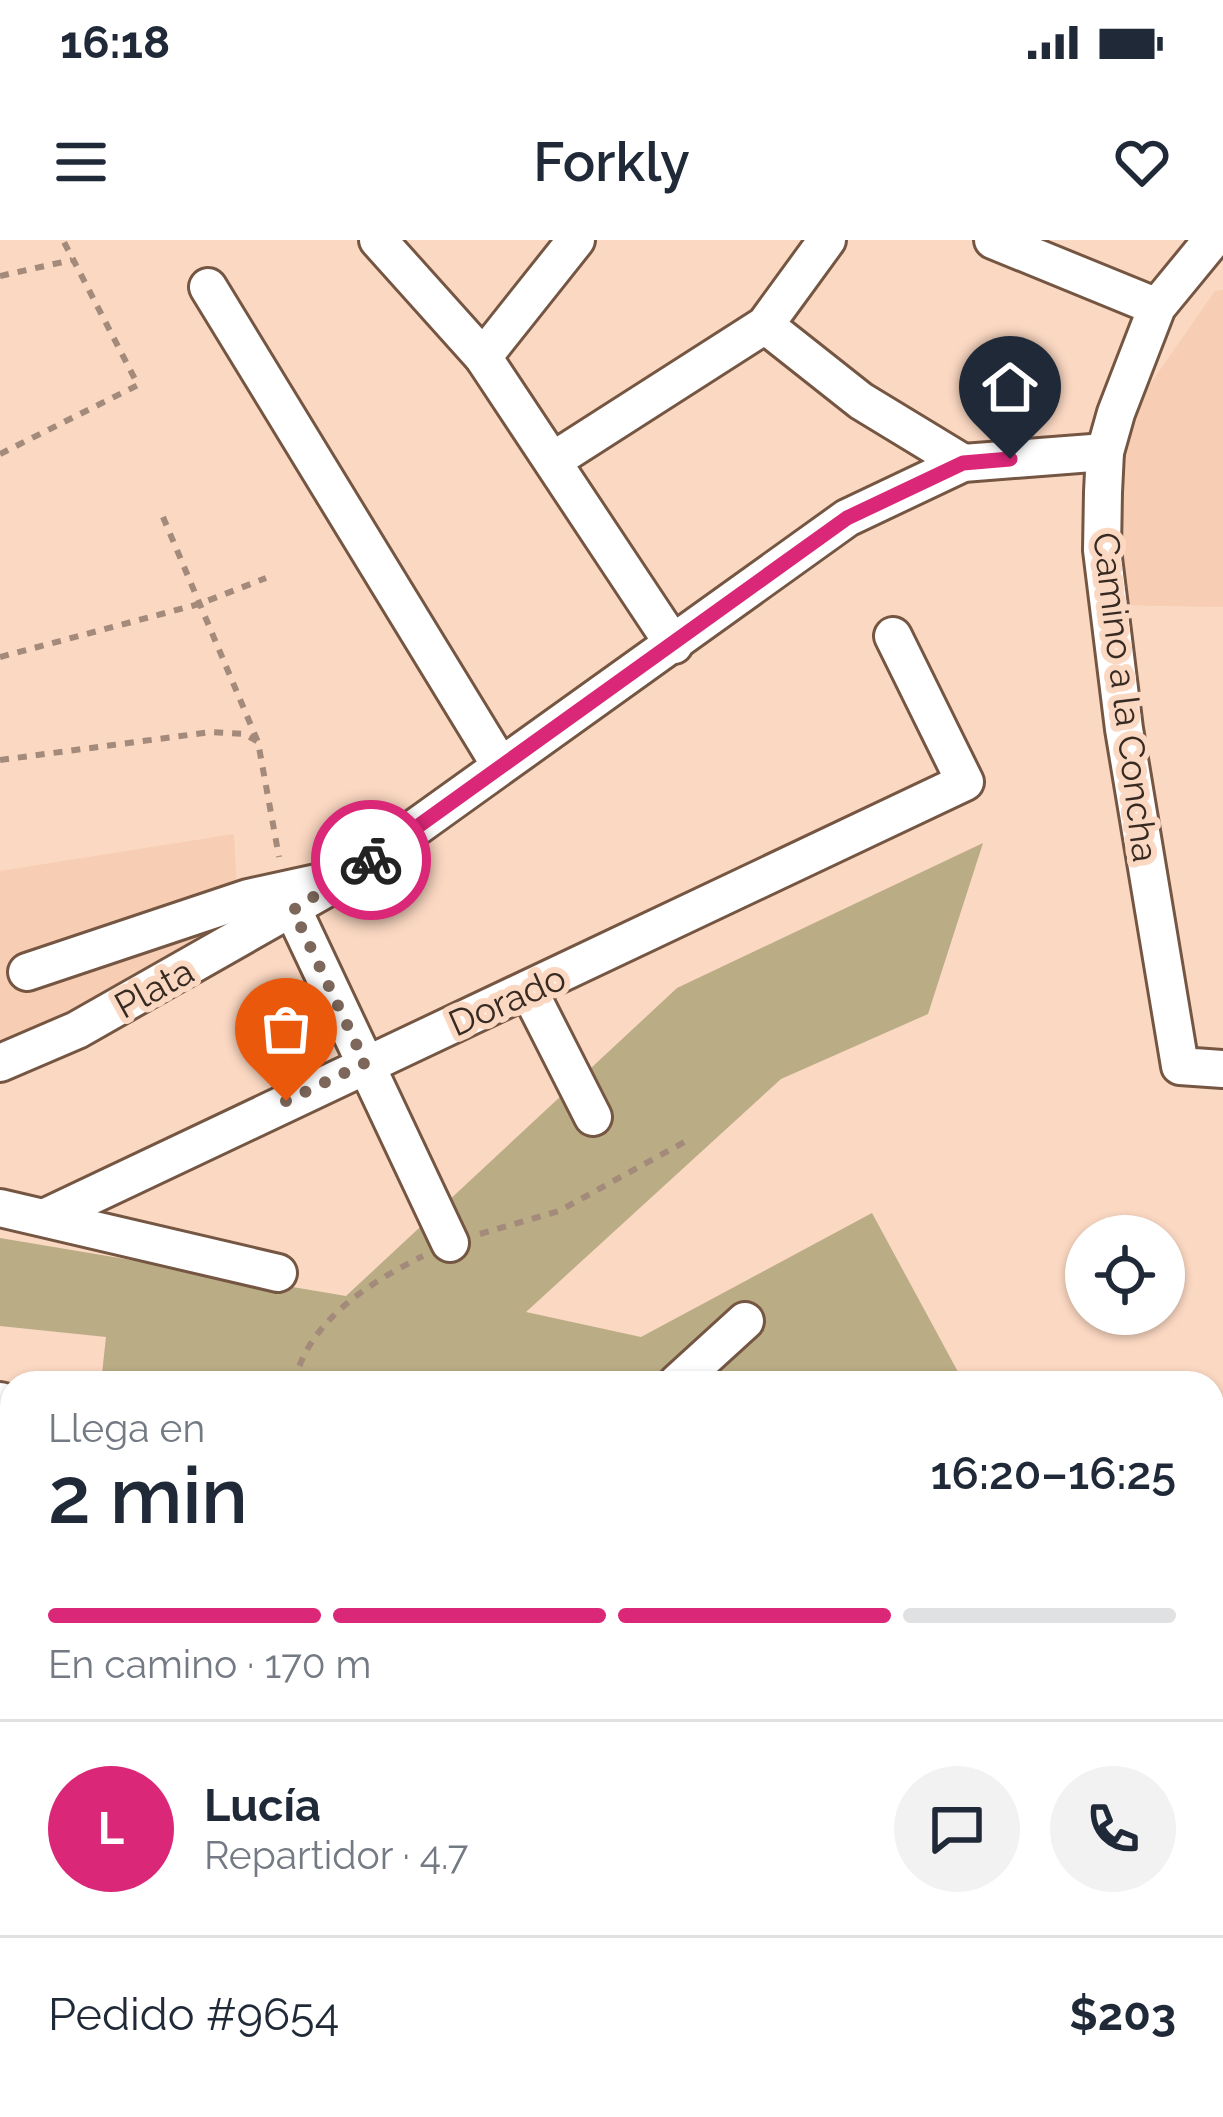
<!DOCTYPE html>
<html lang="es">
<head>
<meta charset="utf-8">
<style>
	body { margin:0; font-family:Raleway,sans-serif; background:#f2f2f3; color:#1f2937; height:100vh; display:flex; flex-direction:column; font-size:45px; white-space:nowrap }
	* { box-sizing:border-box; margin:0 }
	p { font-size:39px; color:#747a83 }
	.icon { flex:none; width:66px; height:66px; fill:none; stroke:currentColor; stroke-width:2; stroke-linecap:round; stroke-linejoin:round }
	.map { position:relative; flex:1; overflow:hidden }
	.panel { position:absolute; left:0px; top:1131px; width:1224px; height:747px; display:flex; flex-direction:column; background:#fff; border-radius:36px 36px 0 0; box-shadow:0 3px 9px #0004 }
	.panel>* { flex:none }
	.fabs { position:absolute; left:1065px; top:975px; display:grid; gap:24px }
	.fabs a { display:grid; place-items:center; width:120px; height:120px; border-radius:50%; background:#fff; box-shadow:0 3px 9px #0004; font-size:60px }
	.pin { position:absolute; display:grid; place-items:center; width:102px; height:102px; color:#fff; margin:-123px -51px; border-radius:50% 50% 50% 0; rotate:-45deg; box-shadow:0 0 12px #0007 }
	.pin .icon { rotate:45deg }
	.courier { position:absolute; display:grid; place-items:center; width:120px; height:120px; margin:-60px; border:9px solid #db2777; border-radius:50%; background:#fff; color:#222; box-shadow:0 3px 15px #0007 }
	.headline em { font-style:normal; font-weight:600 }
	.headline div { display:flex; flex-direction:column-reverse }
	.headline { display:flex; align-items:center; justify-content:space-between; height:204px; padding:0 48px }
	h1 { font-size:78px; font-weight:600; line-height:90px }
	.bar { display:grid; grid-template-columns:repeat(4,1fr); gap:18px 12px; align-content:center; height:144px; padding:0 48px }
	.bar i { height:15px; border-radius:9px; background:#e0e1e3 }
	.bar .selected { background:#db2777 }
	.bar p { grid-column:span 4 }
	.line { display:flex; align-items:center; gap:30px; padding:0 48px; border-top:3px solid #e0e1e3 }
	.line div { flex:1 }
	.round { display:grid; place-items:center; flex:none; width:126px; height:126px; border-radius:63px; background:#f2f2f3 }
	.status { display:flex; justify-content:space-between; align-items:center; height:84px; padding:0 60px; background:#fff; direction:ltr }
	.status svg { height:33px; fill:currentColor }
	header { display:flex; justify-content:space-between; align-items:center; height:156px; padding:0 48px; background:#fff; font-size:54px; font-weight:600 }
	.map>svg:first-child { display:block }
	.built { fill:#f7cdb3 }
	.green { fill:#baac85 }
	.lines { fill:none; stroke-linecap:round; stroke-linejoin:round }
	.minor-casing { stroke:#745643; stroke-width:42 }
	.path { stroke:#a38a7a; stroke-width:6; stroke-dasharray:9 9; stroke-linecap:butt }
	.minor { stroke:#fff; stroke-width:36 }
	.done { stroke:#7c675a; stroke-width:12; stroke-dasharray:0 21.6 }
	.route { stroke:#db2777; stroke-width:15 }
	.labels { text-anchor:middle; stroke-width:12; stroke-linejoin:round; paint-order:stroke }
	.street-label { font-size:36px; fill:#372a22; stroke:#fbd8c2 }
</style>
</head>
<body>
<div class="status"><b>16:18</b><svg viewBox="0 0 49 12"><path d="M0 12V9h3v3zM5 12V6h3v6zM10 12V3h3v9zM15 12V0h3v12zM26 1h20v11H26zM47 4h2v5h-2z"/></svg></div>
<header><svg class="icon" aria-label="menu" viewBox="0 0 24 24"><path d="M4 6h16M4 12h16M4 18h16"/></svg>Forkly<svg class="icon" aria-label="heart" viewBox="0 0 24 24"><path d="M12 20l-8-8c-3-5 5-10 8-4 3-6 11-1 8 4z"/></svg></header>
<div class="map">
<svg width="1223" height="1877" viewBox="0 0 1223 1877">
	<rect width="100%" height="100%" fill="#fbd8c2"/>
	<g class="built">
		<polygon points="1223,50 1223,367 1109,365 1126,179 1215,51"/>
		<polygon points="234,594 239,692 0,805 0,631"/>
	</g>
	<g class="green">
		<polygon points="983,603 928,774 781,839 526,1072 641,1097 872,973 964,1143 101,1143 106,1097 0,1086 0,998 346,1056 677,748"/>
		<polygon points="12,1380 12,1546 0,1558 0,1391"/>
	</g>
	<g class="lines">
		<defs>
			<g id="minor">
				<polyline points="378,0 483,117 674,405"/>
				<polyline points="993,0 1157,67"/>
				<polyline points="1212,0 1157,67 1116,173 1105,212 1103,252 1102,310 1124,489 1180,826 1223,829"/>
				<polyline points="208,47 500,525"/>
				<polyline points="765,85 861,161 963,223"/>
				<polyline points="483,117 576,0"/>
				<polyline points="554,220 765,85 827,0"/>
				<polyline points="293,670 450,1003"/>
				<polyline points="27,732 248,658 321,642"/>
				<polyline points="529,751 593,877"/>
				<polyline points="0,823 77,790 348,636 847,278 963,223 1105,212"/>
				<polyline points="0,968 278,1033"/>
				<polyline points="48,976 965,542 893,396"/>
				<polyline points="677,1143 745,1081"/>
				<polyline points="0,1161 12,1164"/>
				<polyline points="0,1321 12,1323"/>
				<polyline points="1212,1473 1223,1408"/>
				<polyline points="0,1652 12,1657"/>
				<polyline points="441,1866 462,1877"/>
				<polyline points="834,1877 837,1866"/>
				<polyline points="1150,1877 1152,1866"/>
			</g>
		</defs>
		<use href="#minor" class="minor-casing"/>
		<g class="path">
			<polyline points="0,36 72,20"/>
			<polyline points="0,214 138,145 63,0"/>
			<polyline points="163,277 258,502 279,617"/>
			<polyline points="0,417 199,364 266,338"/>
			<polyline points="0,520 211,492 244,494 257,501"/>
			<polyline points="480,994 559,971 688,900"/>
			<path d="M294,1143C309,1080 369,1043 423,1016"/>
			<polyline points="154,1877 160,1866"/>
			<polyline points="582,1877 587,1866"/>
		</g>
		<use href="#minor" class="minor"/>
	</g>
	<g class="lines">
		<polyline class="done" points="286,861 365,823 293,670 371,620"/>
		<polyline class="route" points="371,620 847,278 963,223 1010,219"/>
	</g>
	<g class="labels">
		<g class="street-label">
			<text transform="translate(1126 457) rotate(83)" y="13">Camino a la Concha</text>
			<text transform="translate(154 748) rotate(-29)" y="13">Plata</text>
			<text transform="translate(507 760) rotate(-24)" y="13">Dorado</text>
		</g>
	</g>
</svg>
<div class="fabs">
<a><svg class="icon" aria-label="locate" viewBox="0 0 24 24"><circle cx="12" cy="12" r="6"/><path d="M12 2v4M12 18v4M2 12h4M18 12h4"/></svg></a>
</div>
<div class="pin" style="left:286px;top:861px;background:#ea580c"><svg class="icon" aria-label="bag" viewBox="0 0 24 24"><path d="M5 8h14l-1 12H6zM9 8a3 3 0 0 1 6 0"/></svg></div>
<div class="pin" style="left:1010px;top:219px;background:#1f2937"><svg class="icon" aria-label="home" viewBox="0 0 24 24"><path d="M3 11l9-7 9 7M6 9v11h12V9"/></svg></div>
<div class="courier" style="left:371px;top:620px"><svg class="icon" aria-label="bike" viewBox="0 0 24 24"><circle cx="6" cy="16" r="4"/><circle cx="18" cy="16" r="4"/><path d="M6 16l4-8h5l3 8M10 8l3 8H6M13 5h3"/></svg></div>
<section class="panel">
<div class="headline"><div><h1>2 min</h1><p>Llega en</p></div><em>16:20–16:25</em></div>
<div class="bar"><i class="selected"></i><i class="selected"></i><i class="selected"></i><i></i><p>En camino · 170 m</p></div>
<div class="line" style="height:216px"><b class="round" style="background:#db2777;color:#fff">L</b><div><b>Lucía</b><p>Repartidor · 4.7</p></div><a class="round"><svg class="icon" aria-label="chat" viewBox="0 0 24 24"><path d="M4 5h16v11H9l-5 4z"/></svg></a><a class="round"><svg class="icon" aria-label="phone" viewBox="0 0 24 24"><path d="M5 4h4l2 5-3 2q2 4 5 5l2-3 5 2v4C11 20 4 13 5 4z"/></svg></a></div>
<div class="line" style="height:156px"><div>Pedido #9654</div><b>$203</b></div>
</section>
</div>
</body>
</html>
